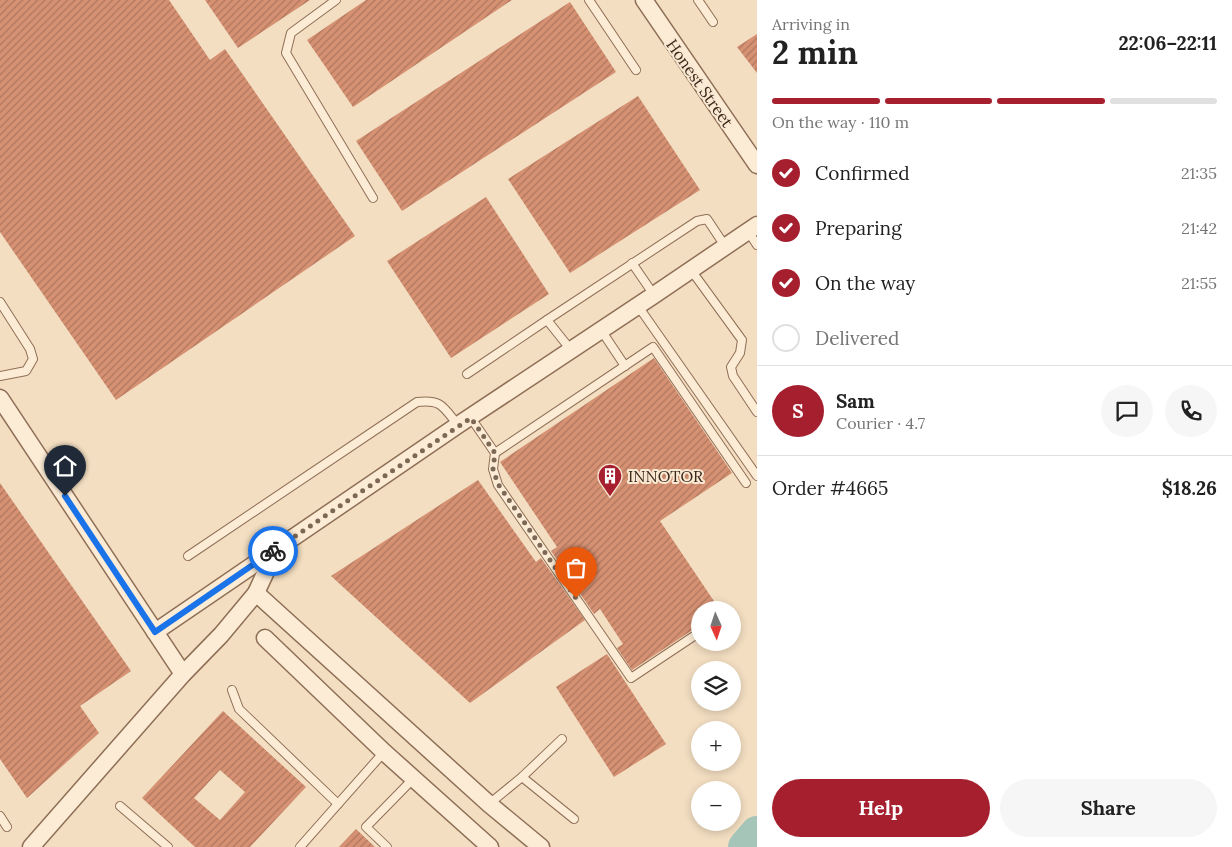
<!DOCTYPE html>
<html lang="en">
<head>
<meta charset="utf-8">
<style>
	body { margin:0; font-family:Lora,serif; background:#f6f6f6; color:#222; height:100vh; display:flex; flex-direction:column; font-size:19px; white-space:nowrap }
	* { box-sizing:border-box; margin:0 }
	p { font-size:16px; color:#767676 }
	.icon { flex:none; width:28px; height:28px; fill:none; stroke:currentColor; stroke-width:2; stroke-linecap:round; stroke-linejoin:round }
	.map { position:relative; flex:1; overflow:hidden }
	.panel { display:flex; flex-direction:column; background:#fff; width:475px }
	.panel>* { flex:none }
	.needle { width:32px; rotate:177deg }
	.controls { position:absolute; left:691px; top:601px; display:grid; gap:10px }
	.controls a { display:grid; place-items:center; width:50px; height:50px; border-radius:50%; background:#fff; box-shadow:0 2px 8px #0003; font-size:25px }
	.pin { position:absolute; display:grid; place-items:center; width:42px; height:42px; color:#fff; margin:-51px -21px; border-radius:50% 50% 50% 0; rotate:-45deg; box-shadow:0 0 5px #0007 }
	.pin .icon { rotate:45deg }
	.courier { position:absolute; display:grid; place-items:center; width:50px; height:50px; margin:-25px; border:4px solid #1a73e8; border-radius:50%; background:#fff; color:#222; box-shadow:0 1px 6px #0007 }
	.head em { font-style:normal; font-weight:700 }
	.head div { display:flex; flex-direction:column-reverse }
	.head { display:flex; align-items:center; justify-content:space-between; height:85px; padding:0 15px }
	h1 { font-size:32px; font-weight:700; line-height:38px }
	.bar { display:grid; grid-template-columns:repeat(4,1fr); gap:8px 5px; align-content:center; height:60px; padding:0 15px }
	.bar i { height:6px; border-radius:4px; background:#e0e0e0 }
	.bar .on { background:#a51f2f }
	.bar p { grid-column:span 4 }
	.line { display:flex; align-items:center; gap:12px; padding:0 15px; border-top:1px solid #e0e0e0 }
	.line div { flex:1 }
	.round { display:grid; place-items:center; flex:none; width:52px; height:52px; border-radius:26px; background:#f6f6f6 }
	ol { padding:0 15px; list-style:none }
	li { display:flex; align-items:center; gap:15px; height:55px }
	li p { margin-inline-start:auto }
	li .icon { padding:5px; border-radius:50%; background:#a51f2f; color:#fff; stroke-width:4 }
	li:last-child { color:#767676 }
	li i { width:28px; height:28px; border:2px solid #e0e0e0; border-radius:50% }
	.cta { display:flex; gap:10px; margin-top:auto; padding:10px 15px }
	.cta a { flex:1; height:58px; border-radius:30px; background:#a51f2f; color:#fff; font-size:20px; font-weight:700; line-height:58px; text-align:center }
	.cta a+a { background:#f6f6f6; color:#222 }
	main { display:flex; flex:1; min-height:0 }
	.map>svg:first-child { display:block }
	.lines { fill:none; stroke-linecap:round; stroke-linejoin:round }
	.river { stroke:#a4c5b8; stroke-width:34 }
	.building { fill:url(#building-hatch); fill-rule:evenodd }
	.service-casing { stroke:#8f6e56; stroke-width:10 }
	.minor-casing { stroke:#8f6e56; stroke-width:19 }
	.service { stroke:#fcecd6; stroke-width:8 }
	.minor { stroke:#fcecd6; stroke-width:16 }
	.done { stroke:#7d6856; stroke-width:5; stroke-dasharray:0 9 }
	.route { stroke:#1a73e8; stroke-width:6 }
	.labels { text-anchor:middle; stroke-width:4; stroke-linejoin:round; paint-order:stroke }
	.street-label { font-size:16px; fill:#3d281c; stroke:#f9e9d2 }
	.poi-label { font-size:16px; fill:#3d281c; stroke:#f9e9d2; text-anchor:start }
</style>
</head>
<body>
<main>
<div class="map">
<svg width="757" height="847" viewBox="0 0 757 847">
	<defs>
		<pattern id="building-hatch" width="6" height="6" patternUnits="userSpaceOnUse" patternTransform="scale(1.25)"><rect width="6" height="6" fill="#d69173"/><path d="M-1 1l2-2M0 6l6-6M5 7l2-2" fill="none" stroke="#af765e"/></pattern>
	</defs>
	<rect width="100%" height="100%" fill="#f3dec1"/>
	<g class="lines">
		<polyline class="river" points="745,847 757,833"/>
	</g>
	<g class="building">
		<polygon points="0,0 169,0 210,60 225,49 355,236 116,400 0,232"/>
		<polygon points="205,0 310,0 238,48"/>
		<polygon points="366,0 512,0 353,107 307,40"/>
		<polygon points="570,2 616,72 402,211 356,141"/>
		<polygon points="757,34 757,73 737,47"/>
		<polygon points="638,96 700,190 570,273 508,179"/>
		<polygon points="486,197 549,294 451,358 387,261"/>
		<polygon points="654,358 732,473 660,521 720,610 700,610 700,625 632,670 617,648 623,644 600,609 594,614 551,551 557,547 500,462"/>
		<polygon points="478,480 536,562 541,558 585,620 470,703 331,576"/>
		<polygon points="0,483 131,671 80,706 99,733 27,798 0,759"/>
		<polygon points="607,654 666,744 614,777 556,687"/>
		<path d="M223,711L306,787L250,847H195L142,798ZM220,770L245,792L220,820L194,798Z"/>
		<polygon points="356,829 375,847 339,847"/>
	</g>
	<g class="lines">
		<defs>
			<g id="service">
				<polyline points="336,0 291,33 286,53 373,198"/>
				<polyline points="589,0 636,70"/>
				<polyline points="698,0 713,22"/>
				<polyline points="748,231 757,245"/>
				<polyline points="632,263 654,295"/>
				<polyline points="691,270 742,340 740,353 731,367 733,376 757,412"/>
				<polyline points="0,302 30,349 33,359 26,371 0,376"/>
				<polyline points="638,306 757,476"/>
				<polyline points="601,330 625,366"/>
				<polyline points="571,350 547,320 553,316 697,221 707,219 725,246"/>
				<polyline points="467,374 547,320"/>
				<polyline points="471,418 495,453 493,469 498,485 631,678 700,632"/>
				<polyline points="495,453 653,347 746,483"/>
				<path d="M188,556L417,402C442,399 443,407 458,425"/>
				<polyline points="232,690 239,709 338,804"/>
				<polyline points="522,777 574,819"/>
				<polyline points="489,804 522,777 562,739"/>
				<polyline points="120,806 168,847"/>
				<polyline points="0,816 7,827"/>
				<polyline points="300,847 384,752"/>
				<polyline points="387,847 366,827 413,779"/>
			</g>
			<g id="minor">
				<polyline points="644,0 757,165"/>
				<polyline points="0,398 183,674"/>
				<polyline points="256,593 489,804 541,847"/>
				<polyline points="155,632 458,425 654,295 757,225"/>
				<polyline points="265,638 384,752 490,847"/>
				<polyline points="31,847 183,674 221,635 256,593 276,550"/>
			</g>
		</defs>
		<use href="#service" class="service-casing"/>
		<use href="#minor" class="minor-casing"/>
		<use href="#service" class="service"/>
		<use href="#minor" class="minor"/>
	</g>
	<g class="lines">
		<polyline class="done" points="273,551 471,418 495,453 493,469 498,484 576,598"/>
		<polyline class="route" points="65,496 155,632 273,551"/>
	</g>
	<defs>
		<symbol id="building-pin" viewBox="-11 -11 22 30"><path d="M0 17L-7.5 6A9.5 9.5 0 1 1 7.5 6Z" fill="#a51f2f" stroke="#f9e9d2"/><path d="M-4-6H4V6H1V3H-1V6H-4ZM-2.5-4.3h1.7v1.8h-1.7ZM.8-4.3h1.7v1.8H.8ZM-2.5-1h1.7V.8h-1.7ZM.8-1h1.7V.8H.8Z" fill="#fff"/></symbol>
	</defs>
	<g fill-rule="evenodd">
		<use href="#building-pin" x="596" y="462" width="28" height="38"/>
	</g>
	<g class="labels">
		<g class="street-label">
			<text transform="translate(700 83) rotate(55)" y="6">Honest Street</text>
		</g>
		<g class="poi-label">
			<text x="628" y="482">INNOTOR</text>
		</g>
	</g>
</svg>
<div class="controls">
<a><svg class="needle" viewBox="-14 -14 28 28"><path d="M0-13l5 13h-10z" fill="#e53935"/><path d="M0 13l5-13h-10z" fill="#767676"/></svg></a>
<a><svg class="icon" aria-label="layers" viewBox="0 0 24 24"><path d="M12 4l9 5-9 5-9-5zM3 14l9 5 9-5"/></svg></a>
<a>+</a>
<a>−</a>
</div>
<div class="pin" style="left:576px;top:598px;background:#ea580c"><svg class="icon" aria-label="bag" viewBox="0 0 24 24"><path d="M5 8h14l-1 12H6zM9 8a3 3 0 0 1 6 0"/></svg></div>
<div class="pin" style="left:65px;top:496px;background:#1f2937"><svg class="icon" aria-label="home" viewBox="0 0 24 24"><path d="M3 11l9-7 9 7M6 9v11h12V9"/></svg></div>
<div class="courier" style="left:273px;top:551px"><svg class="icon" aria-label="bike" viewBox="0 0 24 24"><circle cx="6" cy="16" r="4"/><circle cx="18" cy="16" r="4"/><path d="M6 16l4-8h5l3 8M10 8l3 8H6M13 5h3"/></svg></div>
</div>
<section class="panel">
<div class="head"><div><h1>2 min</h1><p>Arriving in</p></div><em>22:06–22:11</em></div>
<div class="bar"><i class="on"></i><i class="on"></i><i class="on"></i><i></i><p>On the way · 110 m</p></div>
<ol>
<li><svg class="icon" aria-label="check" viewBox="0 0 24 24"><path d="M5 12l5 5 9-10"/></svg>Confirmed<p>21:35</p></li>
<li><svg class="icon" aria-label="check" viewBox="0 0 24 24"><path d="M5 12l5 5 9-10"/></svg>Preparing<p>21:42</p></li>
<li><svg class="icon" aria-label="check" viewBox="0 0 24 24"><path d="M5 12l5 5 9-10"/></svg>On the way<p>21:55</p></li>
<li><i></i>Delivered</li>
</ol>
<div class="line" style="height:90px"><b class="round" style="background:#a51f2f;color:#fff">S</b><div><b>Sam</b><p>Courier · 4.7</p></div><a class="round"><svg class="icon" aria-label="chat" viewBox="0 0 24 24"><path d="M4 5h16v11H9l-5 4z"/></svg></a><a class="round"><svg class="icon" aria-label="phone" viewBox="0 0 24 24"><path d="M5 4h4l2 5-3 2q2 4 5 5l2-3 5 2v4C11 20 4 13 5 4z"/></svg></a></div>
<div class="line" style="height:65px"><div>Order #4665</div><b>$18.26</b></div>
<div class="cta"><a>Help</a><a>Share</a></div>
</section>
</main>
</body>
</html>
